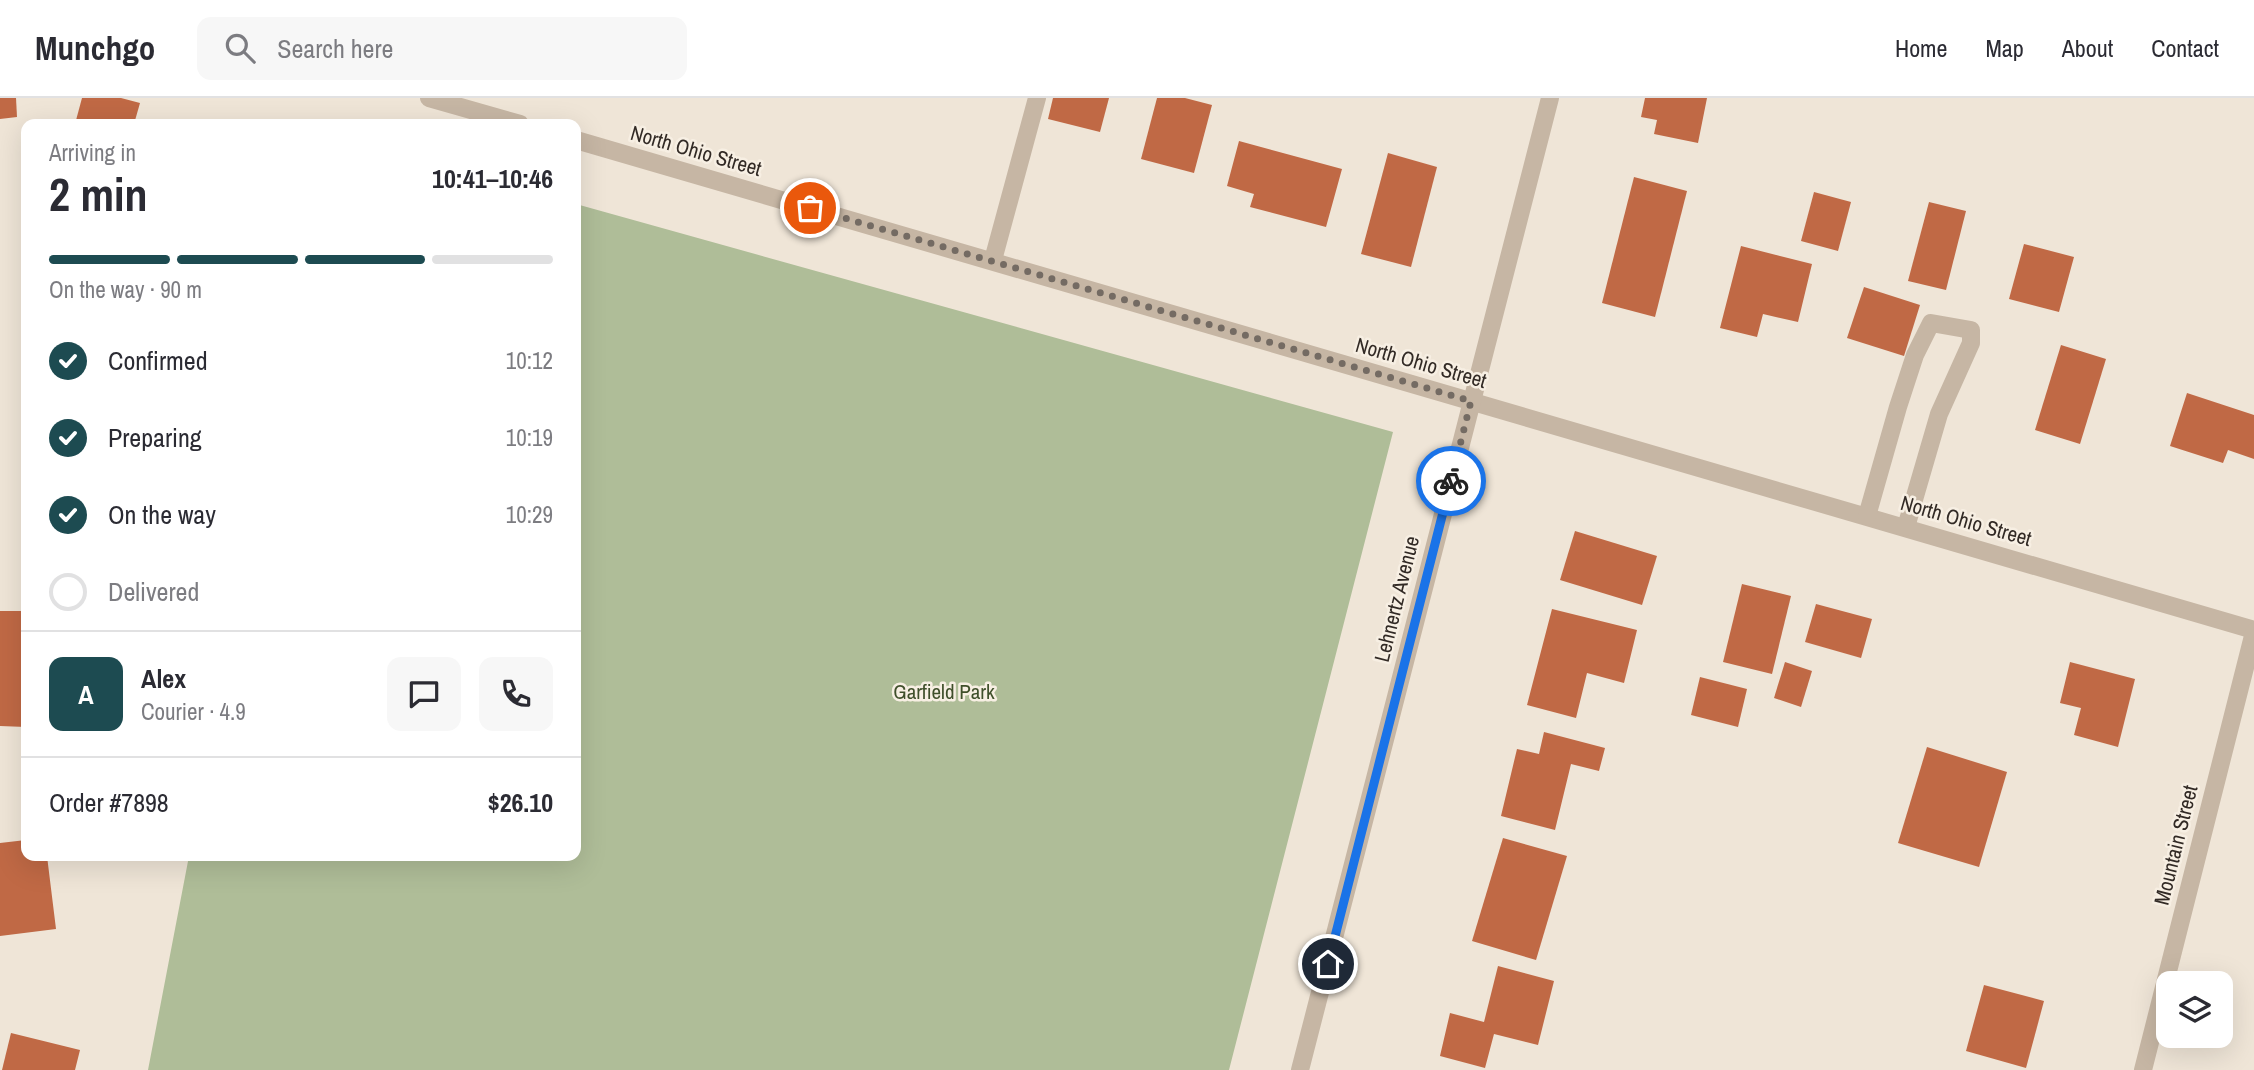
<!DOCTYPE html>
<html lang="en">
<head>
<meta charset="utf-8">
<style>
	body { margin:0; font-family:"Archivo Narrow",sans-serif; background:#f7f7f7; color:#2b2b33; height:100vh; display:flex; flex-direction:column; font-size:26px; white-space:nowrap }
	* { box-sizing:border-box; margin:0 }
	p { font-size:23px; color:#7c7c81 }
	.icon { flex:none; width:38px; height:38px; fill:none; stroke:currentColor; stroke-width:2; stroke-linecap:round; stroke-linejoin:round }
	.map { position:relative; flex:1; overflow:hidden }
	.details { position:absolute; left:21px; top:21px; width:560px; height:742px; display:flex; flex-direction:column; background:#fff; border-radius:14px; box-shadow:0 7px 28px #0002 }
	.details>* { flex:none }
	.fabs { position:absolute; left:2156px; top:873px; display:grid; gap:14px }
	.fabs a { display:grid; place-items:center; width:77px; height:77px; border-radius:14px; background:#fff; box-shadow:0 7px 28px #0002; font-size:35px }
	.pin { position:absolute; display:grid; place-items:center; width:60px; height:60px; color:#fff; margin:-30px; border:4px solid #fff; border-radius:50%; box-shadow:0 2px 7px #0007 }
	.courier { position:absolute; display:grid; place-items:center; width:70px; height:70px; margin:-35px; border:5px solid #1a73e8; border-radius:50%; background:#fff; color:#222; box-shadow:0 2px 9px #0007 }
	.head em { font-style:normal; font-weight:700 }
	.head div { display:flex; flex-direction:column-reverse }
	.head { display:flex; align-items:center; justify-content:space-between; height:119px; padding:0 28px }
	h1 { font-size:46px; font-weight:700; line-height:52px }
	.bar { display:grid; grid-template-columns:repeat(4,1fr); gap:10px 7px; align-content:center; height:84px; padding:0 28px }
	.bar i { height:9px; border-radius:5px; background:#e1e1e2 }
	.bar .on { background:#1d4b51 }
	.bar p { grid-column:span 4 }
	.line { display:flex; align-items:center; gap:18px; padding:0 28px; border-top:2px solid #e1e1e2 }
	.line div { flex:1 }
	.round { display:grid; place-items:center; flex:none; width:74px; height:74px; border-radius:14px; background:#f7f7f7 }
	ol { padding:0 28px; list-style:none }
	li { display:flex; align-items:center; gap:21px; height:77px }
	li p { margin-inline-start:auto }
	li .icon { padding:7px; border-radius:50%; background:#1d4b51; color:#fff; stroke-width:4 }
	li:last-child { color:#7c7c81 }
	li i { width:38px; height:38px; border:4px solid #e1e1e2; border-radius:50% }
	header { display:flex; align-items:center; gap:42px; box-sizing:border-box; height:98px; padding:0 35px; background:#fff; border-bottom:2px solid #e1e1e2 }
	header strong { font-size:33px }
	nav { display:flex; gap:38px; margin-inline-start:auto; font-size:24px }
	.search { width:490px; height:63px; background:#f7f7f7; display:flex; align-items:center; gap:18px; box-sizing:border-box; padding:0 24px; border-radius:14px; color:#7c7c81; font-size:26px }
	.map>svg:first-child { display:block }
	.green { fill:#afbd98 }
	.building { fill:#c06945 }
	.lines { fill:none; stroke-linecap:round; stroke-linejoin:round }
	.minor { stroke:#c6b6a4; stroke-width:18 }
	.done { stroke:#746b63; stroke-width:7; stroke-dasharray:0 12.6 }
	.route { stroke:#1a73e8; stroke-width:9 }
	.labels { text-anchor:middle; stroke-width:5; stroke-linejoin:round; paint-order:stroke }
	.street-label { font-size:21px; fill:#322a25; stroke:#f7efe3 }
	.park-label { font-size:21px; fill:#3f4f2a; stroke:#f7efe3 }
</style>
</head>
<body>
<header>
<strong>Munchgo</strong>
<div class="search"><svg class="icon" aria-label="search" viewBox="0 0 24 24"><circle cx="10" cy="10" r="6"/><path d="M15 15l6 6"/></svg>Search here</div>
<nav><a>Home</a><a>Map</a><a>About</a><a>Contact</a></nav>
</header>
<div class="map">
<svg width="2254" height="972" viewBox="0 0 2254 972">
	<rect width="100%" height="100%" fill="#efe5d7"/>
	<polygon class="green" points="576,106 1393,334 1229,972 148,972 189,758 576,758"/>
	<g class="building">
		<polygon points="0,0 16,0 17,19 0,21"/>
		<polygon points="82,0 121,0 140,5 134,26 75,26"/>
		<polygon points="1053,0 1109,0 1100,34 1048,21"/>
		<polygon points="1157,0 1185,0 1212,7 1194,75 1141,61"/>
		<polygon points="1645,0 1707,0 1698,45 1654,36 1657,22 1641,19"/>
		<polygon points="1239,43 1342,71 1326,129 1250,109 1254,96 1227,88"/>
		<polygon points="1388,55 1437,69 1411,169 1361,156"/>
		<polygon points="1634,79 1687,93 1655,219 1602,205"/>
		<polygon points="1814,94 1851,104 1838,153 1801,143"/>
		<polygon points="1929,104 1966,113 1946,192 1908,183"/>
		<polygon points="2024,146 2074,159 2059,214 2009,201"/>
		<polygon points="1741,148 1812,166 1798,224 1763,216 1757,239 1720,230"/>
		<polygon points="1864,189 1920,207 1904,258 1847,240"/>
		<polygon points="2061,247 2106,261 2080,346 2035,332"/>
		<polygon points="2187,295 2254,317 2254,361 2228,352 2223,365 2170,348"/>
		<polygon points="1575,433 1657,458 1642,507 1560,482"/>
		<polygon points="1742,486 1791,498 1772,576 1723,564"/>
		<polygon points="1816,506 1872,521 1861,560 1805,544"/>
		<polygon points="1552,511 1637,532 1624,585 1587,575 1576,620 1527,607"/>
		<polygon points="0,513 26,513 26,629 0,628"/>
		<polygon points="1785,564 1812,573 1801,609 1774,600"/>
		<polygon points="2070,564 2135,581 2118,649 2074,637 2081,610 2060,605"/>
		<polygon points="1700,579 1747,591 1738,629 1691,617"/>
		<polygon points="1544,634 1605,650 1599,673 1571,666 1555,732 1501,718 1517,651 1539,656"/>
		<polygon points="1927,649 2007,674 1979,769 1898,745"/>
		<polygon points="1503,740 1567,758 1536,862 1472,843"/>
		<polygon points="26,742 26,758 47,758 56,831 0,838 0,745"/>
		<polygon points="1498,868 1554,883 1538,947 1494,936 1485,970 1440,958 1450,915 1484,924"/>
		<polygon points="1984,887 2044,903 2026,970 1966,953"/>
		<polygon points="11,935 80,952 75,972 2,972"/>
	</g>
	<g class="lines">
		<g class="minor">
			<polyline points="429,0 520,26"/>
			<polyline points="576,42 2254,532"/>
			<polyline points="993,162 1037,0"/>
			<polyline points="1867,418 1898,309 1915,257 1931,225 1971,232 1971,245 1939,316 1906,429"/>
			<polyline points="1300,972 1550,0"/>
			<polyline points="2143,972 2254,534"/>
		</g>
	</g>
	<g class="lines">
		<polyline class="done" points="810,110 1471,303 1451,383"/>
		<polyline class="route" points="1328,866 1451,383"/>
	</g>
	<g class="labels">
		<g class="street-label">
			<text transform="translate(696 53) rotate(16)" y="7">North Ohio Street</text>
			<text transform="translate(1421 265) rotate(16)" y="7">North Ohio Street</text>
			<text transform="translate(1966 423) rotate(16)" y="7">North Ohio Street</text>
			<text transform="translate(1397 501) rotate(-76)" y="7">Lehnertz Avenue</text>
			<text transform="translate(2176 747) rotate(-76)" y="7">Mountain Street</text>
		</g>
		<g class="park-label">
			<text x="944" y="601">Garfield Park</text>
		</g>
	</g>
</svg>
<div class="fabs">
<a><svg class="icon" aria-label="layers" viewBox="0 0 24 24"><path d="M12 4l9 5-9 5-9-5zM3 14l9 5 9-5"/></svg></a>
</div>
<div class="pin" style="left:810px;top:110px;background:#ea580c"><svg class="icon" aria-label="bag" viewBox="0 0 24 24"><path d="M5 8h14l-1 12H6zM9 8a3 3 0 0 1 6 0"/></svg></div>
<div class="pin" style="left:1328px;top:866px;background:#1f2937"><svg class="icon" aria-label="home" viewBox="0 0 24 24"><path d="M3 11l9-7 9 7M6 9v11h12V9"/></svg></div>
<div class="courier" style="left:1451px;top:383px"><svg class="icon" aria-label="bike" viewBox="0 0 24 24"><circle cx="6" cy="16" r="4"/><circle cx="18" cy="16" r="4"/><path d="M6 16l4-8h5l3 8M10 8l3 8H6M13 5h3"/></svg></div>
<section class="details">
<div class="head"><div><h1>2 min</h1><p>Arriving in</p></div><em>10:41–10:46</em></div>
<div class="bar"><i class="on"></i><i class="on"></i><i class="on"></i><i></i><p>On the way · 90 m</p></div>
<ol>
<li><svg class="icon" aria-label="check" viewBox="0 0 24 24"><path d="M5 12l5 5 9-10"/></svg>Confirmed<p>10:12</p></li>
<li><svg class="icon" aria-label="check" viewBox="0 0 24 24"><path d="M5 12l5 5 9-10"/></svg>Preparing<p>10:19</p></li>
<li><svg class="icon" aria-label="check" viewBox="0 0 24 24"><path d="M5 12l5 5 9-10"/></svg>On the way<p>10:29</p></li>
<li><i></i>Delivered</li>
</ol>
<div class="line" style="height:126px"><b class="round" style="background:#1d4b51;color:#fff">A</b><div><b>Alex</b><p>Courier · 4.9</p></div><a class="round"><svg class="icon" aria-label="chat" viewBox="0 0 24 24"><path d="M4 5h16v11H9l-5 4z"/></svg></a><a class="round"><svg class="icon" aria-label="phone" viewBox="0 0 24 24"><path d="M5 4h4l2 5-3 2q2 4 5 5l2-3 5 2v4C11 20 4 13 5 4z"/></svg></a></div>
<div class="line" style="height:91px"><div>Order #7898</div><b>$26.10</b></div>
</section>
</div>
</body>
</html>
